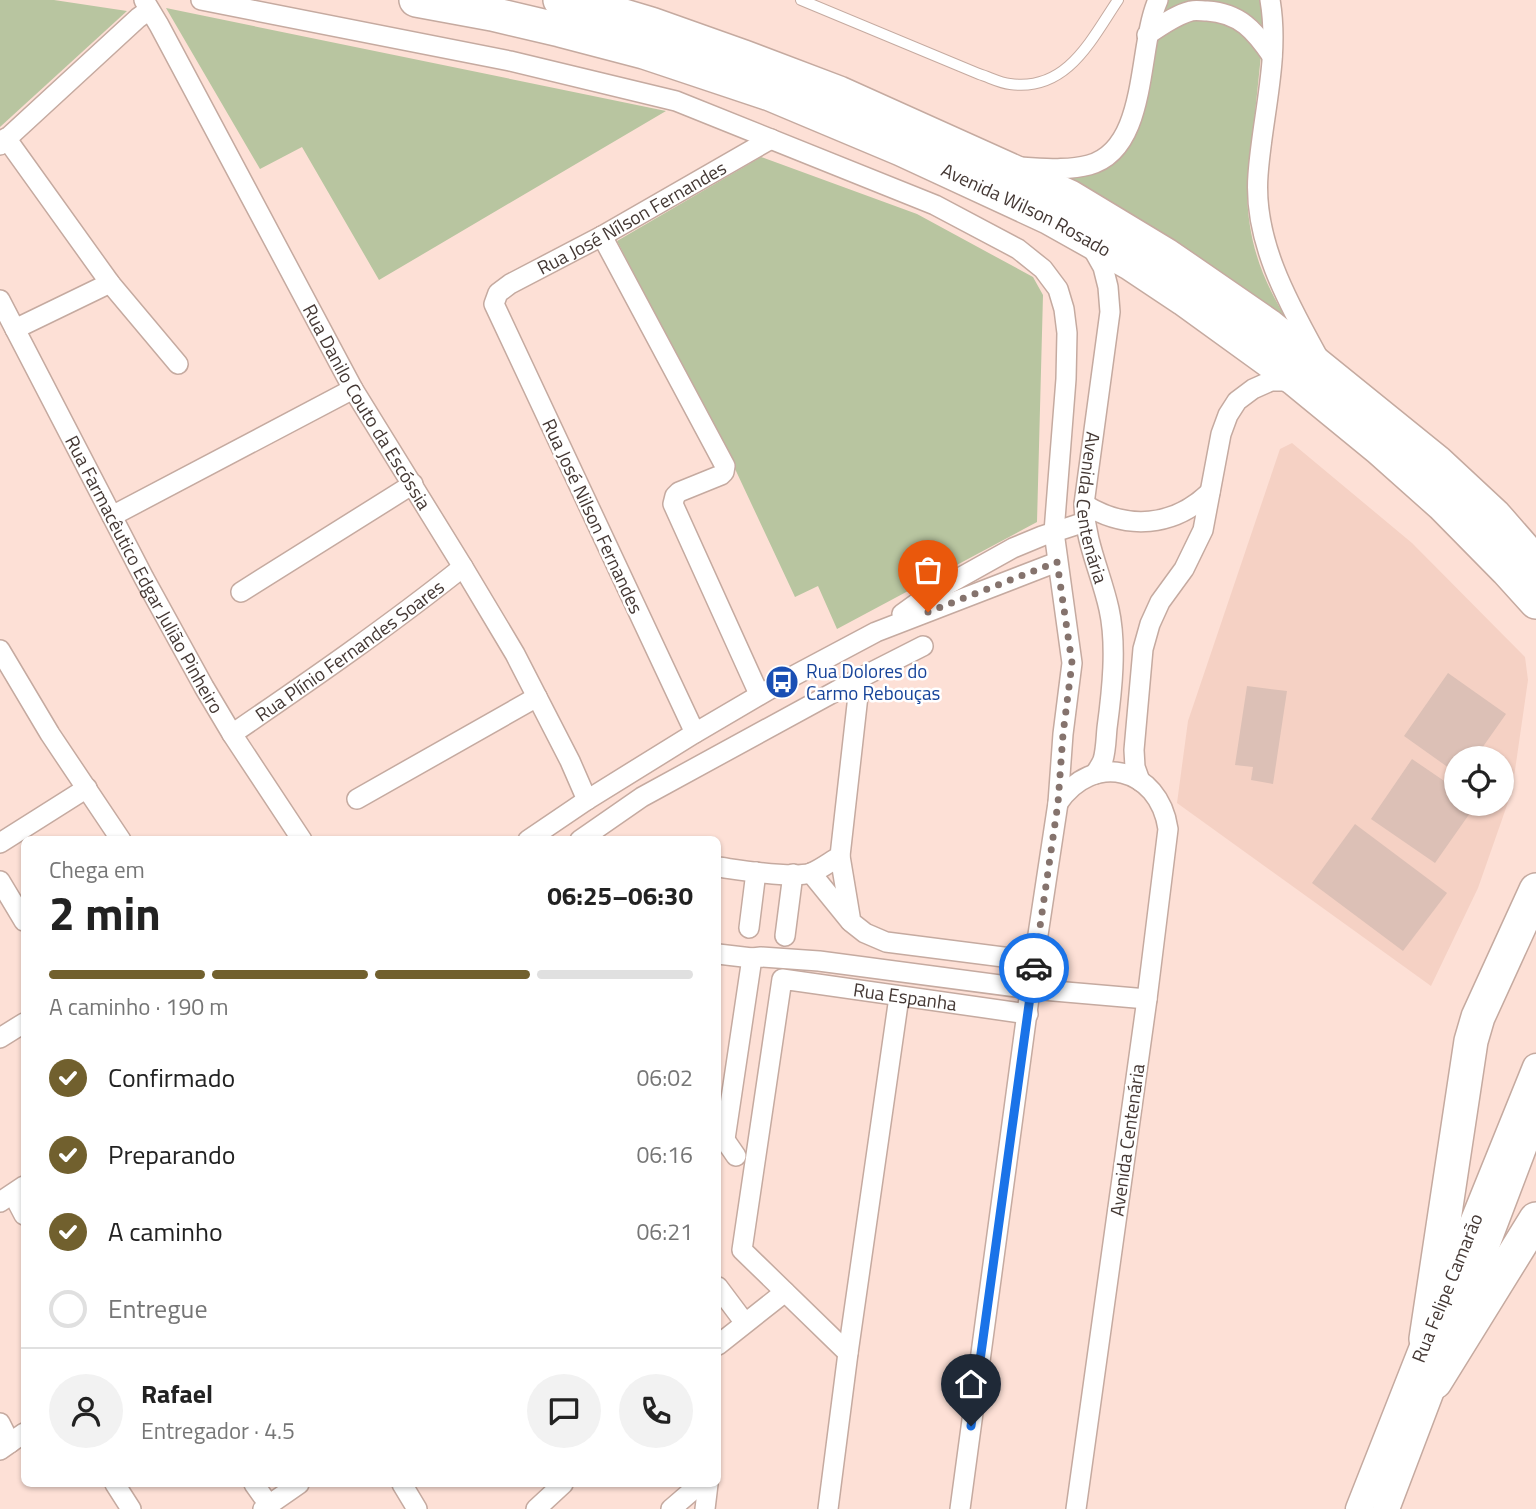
<!DOCTYPE html>
<html lang="pt">
<head>
<meta charset="utf-8">
<style>
	body { margin:0; font-family:"Titillium Web",sans-serif; background:#f2f2f2; color:#222; height:100vh; display:flex; flex-direction:column; font-size:26px; white-space:nowrap }
	* { box-sizing:border-box; margin:0 }
	p { font-size:23px; color:#767676 }
	.icon { flex:none; width:38px; height:38px; fill:none; stroke:currentColor; stroke-width:2; stroke-linecap:round; stroke-linejoin:round }
	.map { position:relative; flex:1; overflow:hidden }
	.drawer { position:absolute; left:21px; top:836px; width:700px; height:651px; display:flex; flex-direction:column; background:#fff; border-radius:10px; box-shadow:0 2px 5px #0004 }
	.drawer>* { flex:none }
	.controls { position:absolute; left:1444px; top:746px; display:grid; gap:14px }
	.controls a { display:grid; place-items:center; width:70px; height:70px; border-radius:50%; background:#fff; box-shadow:0 2px 5px #0004; font-size:35px }
	.pin { position:absolute; display:grid; place-items:center; width:60px; height:60px; color:#fff; margin:-72px -30px; border-radius:50% 50% 50% 0; rotate:-45deg; box-shadow:0 0 7px #0007 }
	.pin .icon { rotate:45deg }
	.courier { position:absolute; display:grid; place-items:center; width:70px; height:70px; margin:-35px; border:5px solid #1a73e8; border-radius:50%; background:#fff; color:#222; box-shadow:0 2px 9px #0007 }
	.headline em { font-style:normal; font-weight:700 }
	.headline div { display:flex; flex-direction:column-reverse }
	.headline { display:flex; align-items:center; justify-content:space-between; height:119px; padding:0 28px }
	h1 { font-size:46px; font-weight:700; line-height:52px }
	.bar { display:grid; grid-template-columns:repeat(4,1fr); gap:10px 7px; align-content:center; height:84px; padding:0 28px }
	.bar i { height:9px; border-radius:5px; background:#e0e0e0 }
	.bar .selected { background:#71602e }
	.bar p { grid-column:span 4 }
	.line { display:flex; align-items:center; gap:18px; padding:0 28px; border-top:2px solid #e0e0e0 }
	.line div { flex:1 }
	.round { display:grid; place-items:center; flex:none; width:74px; height:74px; border-radius:37px; background:#f2f2f2 }
	ol { padding:0 28px; list-style:none }
	li { display:flex; align-items:center; gap:21px; height:77px }
	li p { margin-inline-start:auto }
	li .icon { padding:7px; border-radius:50%; background:#71602e; color:#fff; stroke-width:4 }
	li:last-child { color:#767676 }
	li i { width:38px; height:38px; border:4px solid #e0e0e0; border-radius:50% }
	.map>svg:first-child { display:block }
	.built { fill:#f5d1c4; fill-rule:evenodd }
	.green { fill:#b8c5a0 }
	.building { fill:#dcc0b6 }
	.lines { fill:none; stroke-linecap:round; stroke-linejoin:round }
	.lane-casing { stroke:#c5aaa0; stroke-width:12 }
	.street-casing { stroke:#c5aaa0; stroke-width:22 }
	.secondary-casing { stroke:#c5aaa0; stroke-width:29 }
	.highway-casing { stroke:#c5aaa0; stroke-width:36 }
	.lane { stroke:#fff; stroke-width:10 }
	.street { stroke:#fff; stroke-width:19 }
	.secondary { stroke:#fff; stroke-width:26 }
	.highway { stroke:#fff; stroke-width:33 }
	.done { stroke:#85736d; stroke-width:7; stroke-dasharray:0 12.6 }
	.route { stroke:#1a73e8; stroke-width:9 }
	.labels { text-anchor:middle; stroke-width:5; stroke-linejoin:round; paint-order:stroke }
	.street-label { font-size:19px; fill:#443834; stroke:#fff }
	.transit-label { font-size:19px; fill:#164399; stroke:#fff; text-anchor:start }
</style>
</head>
<body>
<div class="map">
<svg width="1536" height="1509" viewBox="0 0 1536 1509">
	<rect width="100%" height="100%" fill="#fde0d6"/>
	<path class="built" d="M1292,443L1412,543L1525,657L1528,680L1512,791L1478,888L1431,986L1177,803L1188,721L1280,449ZM1456,758H1502V803H1456Z"/>
	<g class="green">
		<polygon points="0,0 54,0 127,11 0,127"/>
		<polygon points="1166,0 1263,0 1266,29 1255,19 1241,11 1186,4 1160,13"/>
		<polygon points="166,8 666,111 379,280 302,147 260,169"/>
		<path d="M1206,18L1239,29L1261,55L1247,191C1248,242 1262,281 1290,324L1250,293L1168,237L1061,176C1074,172 1113,161 1122,154C1147,133 1150,72 1154,41L1183,21Z"/>
		<polygon points="761,157 917,214 1033,277 1043,295 1037,522 837,629 818,586 795,597 736,471 617,241"/>
	</g>
	<g class="building">
		<polygon points="1448,673 1506,714 1475,758 1456,758 1456,773 1404,736"/>
		<polygon points="1247,686 1287,691 1273,784 1251,780 1253,767 1235,765"/>
		<polygon points="1412,759 1456,789 1456,803 1477,803 1435,863 1371,819"/>
		<polygon points="1355,824 1447,893 1403,951 1312,883"/>
	</g>
	<g class="lines">
		<defs>
			<path id="lane" d="M801,0L979,74C989,77 1000,83 1010,84C1067,92 1091,40 1118,0"/>
			<g id="street">
				<path id="s1" d="M144,0L159,25L353,389L463,567L515,654L570,761L587,800"/>
				<polyline points="201,0 510,61 676,101 935,205 1018,249 1043,269 1058,289 1064,309 1067,333 1066,379 1054,532 1072,663 1063,734 1058,803 1034,961 960,1509"/>
				<path d="M1270,0C1280,58 1262,117 1258,175C1253,239 1287,301 1317,355"/>
				<path d="M1147,35C1161,26 1175,15 1191,11C1196,10 1202,11 1207,11C1240,13 1255,31 1272,56"/>
				<polyline points="6,138 110,283 178,364"/>
				<polyline points="0,145 138,18 149,10"/>
				<path d="M1019,167C1042,168 1067,171 1089,165C1149,149 1137,47 1158,0"/>
				<polyline points="602,236 725,466 724,472 721,475 679,492 675,496 673,504 759,694"/>
				<path id="s2" d="M1090,244L1103,267L1108,287L1110,312L1084,504C1085,542 1101,573 1109,609C1117,645 1112,691 1107,728C1106,738 1106,750 1103,760C1101,765 1098,769 1095,774"/>
				<path id="s3" d="M0,300L144,578L204,687L232,734L302,840"/>
				<polyline points="15,329 110,283"/>
				<path d="M1084,504C1127,531 1174,527 1210,492"/>
				<polyline points="112,516 353,389"/>
				<polyline points="241,592 413,484"/>
				<polyline points="902,614 927,596 1013,548 1042,536 1085,522"/>
				<polyline points="0,650 50,734 121,840"/>
				<path id="s4" d="M695,733L494,304L498,293L510,284L602,236L771,139"/>
				<path id="s5" d="M232,734C311,680 389,626 463,567"/>
				<polyline points="1140,781 1135,767 1134,750 1143,649 1150,624 1160,602 1184,569 1203,530 1221,434 1228,415 1237,401 1253,389 1271,381 1294,381"/>
				<polyline points="357,799 537,697"/>
				<path d="M1058,803C1093,751 1159,767 1168,829L1147,999L1076,1509"/>
				<polyline points="528,840 587,800 695,733 782,682 876,632 1057,562"/>
				<polyline points="580,840 642,797 860,678 923,646"/>
				<polyline points="0,843 87,788"/>
				<polyline points="840,856 851,922 865,933 886,942 1034,961"/>
				<path d="M718,867C740,870 791,879 811,873C821,869 831,861 840,856L860,678"/>
				<polyline points="811,873 850,921"/>
				<polyline points="0,881 24,921"/>
				<polyline points="749,928 756,872"/>
				<polyline points="785,936 793,874"/>
				<polyline points="718,954 752,958"/>
				<polyline points="0,1038 24,1023"/>
				<polyline points="718,1130 736,1156"/>
				<polyline points="725,1139 752,958 761,957 819,961 1031,989 1147,999"/>
				<polyline points="13,1194 24,1215"/>
				<polyline points="0,1202 24,1186"/>
				<polyline points="718,1287 745,1323"/>
				<polyline points="718,1345 785,1292"/>
				<path id="s6" d="M848,1353L742,1250L782,979L1028,1014"/>
				<polyline points="0,1423 10,1443"/>
				<polyline points="0,1450 24,1433"/>
				<polyline points="115,1484 131,1509"/>
				<polyline points="254,1484 269,1505"/>
				<polyline points="402,1484 417,1509"/>
				<polyline points="263,1509 299,1484"/>
				<polyline points="536,1509 563,1484"/>
				<polyline points="671,1509 700,1484"/>
				<polyline points="705,1509 708,1484"/>
				<polyline points="828,1509 848,1353 899,997"/>
			</g>
			<g id="secondary">
				<path id="s7" d="M1359,1509L1426,1339L1536,1067"/>
				<polyline points="1386,1509 1536,1114"/>
			</g>
			<g id="highway">
				<path id="s8" d="M416,0L492,14L560,30L644,52L770,94L901,149L1050,218L1130,263L1184,299L1296,380L1379,448L1443,505L1507,570L1536,602"/>
				<polyline points="560,0 597,8 651,24 744,57 839,93 1070,197 1166,255 1269,326 1437,462 1495,516 1536,563"/>
				<polyline points="1426,1339 1471,1041 1478,1017 1536,890"/>
				<polyline points="1435,1382 1536,1219"/>
			</g>
		</defs>
		<use href="#lane" class="lane-casing"/>
		<use href="#street" class="street-casing"/>
		<use href="#secondary" class="secondary-casing"/>
		<use href="#highway" class="highway-casing"/>
		<use href="#lane" class="lane"/>
		<use href="#street" class="street"/>
		<use href="#secondary" class="secondary"/>
		<use href="#highway" class="highway"/>
	</g>
	<g class="lines">
		<polyline class="done" points="928,612 1057,562 1072,663 1063,734 1058,803 1034,968"/>
		<polyline class="route" points="971,1426 1034,968"/>
	</g>
	<defs>
		<symbol id="bus-disc" viewBox="-11 -11 22 22"><circle r="9.5" fill="#1a4fb4" stroke="#fff"/><path d="M-5-6H5V4H4V6H2V4H-2V6H-4V4H-5ZM-3.5-4V0h7V-4ZM-3.5 1.2v1.5H-2V1.2ZM2 1.2v1.5H3.5V1.2Z" fill="#fff"/></symbol>
	</defs>
	<g fill-rule="evenodd">
		<use href="#bus-disc" x="763" y="663" width="38" height="38"/>
	</g>
	<g class="labels">
		<g class="street-label">
			<text dy="7" stroke="none"><textPath href="#s8" startOffset="648">Avenida Wilson Rosado</textPath></text>
			<text dy="7" stroke="none"><textPath href="#s4" startOffset="639">Rua José Nílson Fernandes</textPath></text>
			<text dy="7" stroke="none"><textPath href="#s1" startOffset="464">Rua Danilo Couto da Escóssia</textPath></text>
			<text dy="7" stroke="none"><textPath href="#s2" startOffset="270">Avenida Centenária</textPath></text>
			<text transform="translate(593 516) rotate(65)" y="7">Rua José Nilson Fernandes</text>
			<text dy="7" stroke="none"><textPath href="#s3" startOffset="310">Rua Farmacêutico Edgar Julião Pinheiro</textPath></text>
			<text dy="7" stroke="none"><textPath href="#s5" startOffset="144">Rua Plínio Fernandes Soares</textPath></text>
			<text dy="7" stroke="none"><textPath href="#s6" startOffset="546">Rua Espanha</textPath></text>
			<text transform="translate(1127 1140) rotate(-82)" y="7">Avenida Centenária</text>
			<text dy="7" stroke="none"><textPath href="#s7" startOffset="238">Rua Felipe Camarão</textPath></text>
		</g>
		<g class="transit-label">
			<text x="806" y="678">Rua Dolores do<tspan x="806" dy="22">Carmo Rebouças</tspan></text>
		</g>
	</g>
</svg>
<div class="controls">
<a><svg class="icon" aria-label="locate" viewBox="0 0 24 24"><circle cx="12" cy="12" r="6"/><path d="M12 2v4M12 18v4M2 12h4M18 12h4"/></svg></a>
</div>
<div class="pin" style="left:928px;top:612px;background:#ea580c"><svg class="icon" aria-label="bag" viewBox="0 0 24 24"><path d="M5 8h14l-1 12H6zM9 8a3 3 0 0 1 6 0"/></svg></div>
<div class="pin" style="left:971px;top:1426px;background:#1f2937"><svg class="icon" aria-label="home" viewBox="0 0 24 24"><path d="M3 11l9-7 9 7M6 9v11h12V9"/></svg></div>
<div class="courier" style="left:1034px;top:968px"><svg class="icon" aria-label="car" viewBox="0 0 24 24"><path d="M5 17H2v-5l4-1 3-4h7l3 4 3 1v5h-3M9 17h6M6 11h13"/><circle cx="7" cy="17" r="2"/><circle cx="17" cy="17" r="2"/></svg></div>
<section class="drawer">
<div class="headline"><div><h1>2 min</h1><p>Chega em</p></div><em>06:25–06:30</em></div>
<div class="bar"><i class="selected"></i><i class="selected"></i><i class="selected"></i><i></i><p>A caminho · 190 m</p></div>
<ol>
<li><svg class="icon" aria-label="check" viewBox="0 0 24 24"><path d="M5 12l5 5 9-10"/></svg>Confirmado<p>06:02</p></li>
<li><svg class="icon" aria-label="check" viewBox="0 0 24 24"><path d="M5 12l5 5 9-10"/></svg>Preparando<p>06:16</p></li>
<li><svg class="icon" aria-label="check" viewBox="0 0 24 24"><path d="M5 12l5 5 9-10"/></svg>A caminho<p>06:21</p></li>
<li><i></i>Entregue</li>
</ol>
<div class="line" style="height:126px"><a class="round"><svg class="icon" aria-label="person" viewBox="0 0 24 24"><circle cx="12" cy="8" r="4"/><path d="M4 21q1-7 8-7t8 7"/></svg></a><div><b>Rafael</b><p>Entregador · 4.5</p></div><a class="round"><svg class="icon" aria-label="chat" viewBox="0 0 24 24"><path d="M4 5h16v11H9l-5 4z"/></svg></a><a class="round"><svg class="icon" aria-label="phone" viewBox="0 0 24 24"><path d="M5 4h4l2 5-3 2q2 4 5 5l2-3 5 2v4C11 20 4 13 5 4z"/></svg></a></div>
</section>
</div>
</body>
</html>
